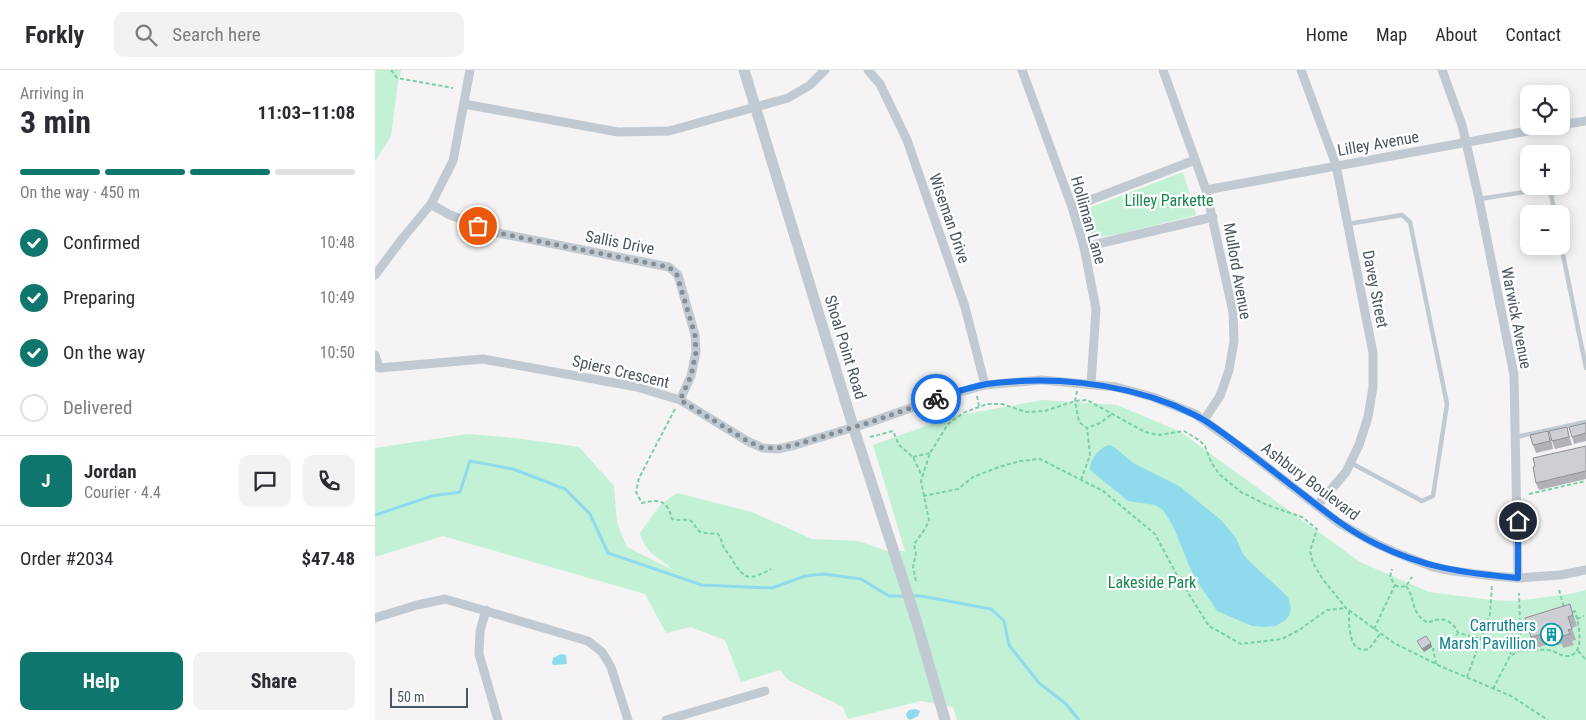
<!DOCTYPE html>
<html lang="en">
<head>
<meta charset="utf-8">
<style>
	body { margin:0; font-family:"Roboto Condensed",sans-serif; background:#f2f2f3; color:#2b2b33; height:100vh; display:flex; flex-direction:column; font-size:19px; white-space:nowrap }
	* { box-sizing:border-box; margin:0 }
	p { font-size:16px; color:#7c7c81 }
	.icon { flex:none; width:28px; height:28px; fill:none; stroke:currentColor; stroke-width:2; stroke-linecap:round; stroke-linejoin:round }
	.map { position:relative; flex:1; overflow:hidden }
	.drawer { display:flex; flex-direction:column; background:#fff; width:375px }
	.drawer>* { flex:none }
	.fabs { position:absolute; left:1145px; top:15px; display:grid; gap:10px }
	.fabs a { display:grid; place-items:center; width:50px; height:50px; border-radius:10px; background:#fff; box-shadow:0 2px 12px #0003; font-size:25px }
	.scale { position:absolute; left:15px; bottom:12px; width:78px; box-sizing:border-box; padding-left:5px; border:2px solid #4a5661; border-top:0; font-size:14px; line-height:18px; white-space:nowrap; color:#4a5661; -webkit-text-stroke:4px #fff; paint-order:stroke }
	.pin { position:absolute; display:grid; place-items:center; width:42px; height:42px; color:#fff; margin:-21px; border:2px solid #fff; border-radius:50%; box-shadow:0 1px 5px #0007 }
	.courier { position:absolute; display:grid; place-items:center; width:50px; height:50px; margin:-25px; border:4px solid #1a73e8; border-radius:50%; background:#fff; color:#222; box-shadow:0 1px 6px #0007 }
	.head em { font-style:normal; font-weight:700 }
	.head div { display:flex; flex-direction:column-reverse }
	.head { display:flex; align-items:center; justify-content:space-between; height:85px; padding:0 20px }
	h1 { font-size:32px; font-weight:700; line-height:38px }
	.bar { display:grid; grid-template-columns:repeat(4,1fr); gap:8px 5px; align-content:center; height:60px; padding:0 20px }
	.bar i { height:6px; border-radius:4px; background:#e1e1e2 }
	.bar .current { background:#0f766e }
	.bar p { grid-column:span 4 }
	.line { display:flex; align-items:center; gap:12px; padding:0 20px; border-top:1px solid #e1e1e2 }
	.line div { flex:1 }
	.round { display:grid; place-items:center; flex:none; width:52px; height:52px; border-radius:10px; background:#f2f2f3 }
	ol { padding:0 20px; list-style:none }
	li { display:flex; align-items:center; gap:15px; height:55px }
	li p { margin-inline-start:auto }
	li .icon { padding:5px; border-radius:50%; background:#0f766e; color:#fff; stroke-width:4 }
	li:last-child { color:#7c7c81 }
	li i { width:28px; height:28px; border:2px solid #e1e1e2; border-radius:50% }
	.button { display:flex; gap:10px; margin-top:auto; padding:10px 20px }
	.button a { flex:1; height:58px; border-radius:10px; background:#0f766e; color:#fff; font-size:20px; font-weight:700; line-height:58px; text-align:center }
	.button a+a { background:#f2f2f3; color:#2b2b33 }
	header { display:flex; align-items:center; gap:30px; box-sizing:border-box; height:70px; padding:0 25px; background:#fff; border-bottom:1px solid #e1e1e2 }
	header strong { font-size:24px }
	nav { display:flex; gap:28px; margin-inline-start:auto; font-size:18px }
	.search { width:350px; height:45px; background:#f2f2f3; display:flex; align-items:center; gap:12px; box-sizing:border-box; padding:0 18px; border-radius:10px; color:#7c7c81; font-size:19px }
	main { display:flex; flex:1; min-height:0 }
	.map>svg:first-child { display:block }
	.green { fill:#c3f1d5 }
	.water { fill:#90daee }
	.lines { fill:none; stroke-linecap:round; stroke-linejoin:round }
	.stream { stroke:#90daee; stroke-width:3 }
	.path { stroke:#7ad0a6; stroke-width:2; stroke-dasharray:4 2.5; stroke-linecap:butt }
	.service { stroke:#c1cad2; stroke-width:4.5 }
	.minor { stroke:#c1cad2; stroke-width:9 }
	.tertiary { stroke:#c1cad2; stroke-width:11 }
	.wall { fill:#b0b2b7 }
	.shaded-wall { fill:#909195 }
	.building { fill:#cdcfd5; stroke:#909195 }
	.done { stroke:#868d94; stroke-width:5; stroke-dasharray:0 9 }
	.route { stroke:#1a73e8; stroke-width:6 }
	.labels { text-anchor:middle; stroke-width:4.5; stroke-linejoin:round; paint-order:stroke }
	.street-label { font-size:16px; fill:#4a5661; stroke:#fff }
	.park-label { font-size:16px; fill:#17864f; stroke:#fff }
	.culture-label { font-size:16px; fill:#0d838f; stroke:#fff; text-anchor:end }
</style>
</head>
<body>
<header>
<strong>Forkly</strong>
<div class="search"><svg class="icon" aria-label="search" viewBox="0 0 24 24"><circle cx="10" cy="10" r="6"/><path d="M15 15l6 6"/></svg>Search here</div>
<nav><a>Home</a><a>Map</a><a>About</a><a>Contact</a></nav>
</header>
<main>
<section class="drawer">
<div class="head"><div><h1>3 min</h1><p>Arriving in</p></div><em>11:03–11:08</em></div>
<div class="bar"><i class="current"></i><i class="current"></i><i class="current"></i><i></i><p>On the way · 450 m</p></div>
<ol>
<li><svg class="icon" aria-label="check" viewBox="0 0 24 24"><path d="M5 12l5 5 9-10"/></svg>Confirmed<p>10:48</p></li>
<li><svg class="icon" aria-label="check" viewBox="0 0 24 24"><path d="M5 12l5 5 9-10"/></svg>Preparing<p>10:49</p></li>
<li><svg class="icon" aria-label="check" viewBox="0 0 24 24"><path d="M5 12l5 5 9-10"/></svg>On the way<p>10:50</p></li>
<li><i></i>Delivered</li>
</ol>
<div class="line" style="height:90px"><b class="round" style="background:#0f766e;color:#fff">J</b><div><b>Jordan</b><p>Courier · 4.4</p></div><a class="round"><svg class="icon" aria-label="chat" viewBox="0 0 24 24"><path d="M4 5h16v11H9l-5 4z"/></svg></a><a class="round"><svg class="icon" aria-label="phone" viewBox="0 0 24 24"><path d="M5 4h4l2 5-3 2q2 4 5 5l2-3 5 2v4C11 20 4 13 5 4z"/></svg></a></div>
<div class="line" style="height:65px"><div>Order #2034</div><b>$47.48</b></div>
<div class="button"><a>Help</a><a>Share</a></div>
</section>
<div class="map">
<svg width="1211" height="650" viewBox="0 0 1211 650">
	<rect width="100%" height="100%" fill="#f5f3f3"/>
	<g class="green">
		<polygon points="0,0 26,0 23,12 16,66 0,91"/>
		<polygon points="808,102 821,145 744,164 724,167 712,162 707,144 711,139"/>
		<path d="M668,330L742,335L804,361L985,492L1054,522L1117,530L1142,531L1200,523L1211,520V650H582L578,637L546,631L473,649L468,637L413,610L405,600L366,612L350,570L315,557L291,563L270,524L68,466L0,487V378L93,364L140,368L204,377L239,416L242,453L252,477L298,500C286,489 269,482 265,463L285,435L302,423L377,442L437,469L483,471L512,481H530L498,375L579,346Z"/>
	</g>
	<g class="water">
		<path d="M735,375L743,380L758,393L804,416L846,450L861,468L868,484L873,490L913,527L916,538L914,546L909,551L900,556L890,557L877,556L842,541L818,505L798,456L788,440L780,435L753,431L715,400C715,389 724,377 735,375Z"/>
		<polygon points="186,584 191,585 192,594 178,595 177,593 178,588"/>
		<polygon points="540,639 545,641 543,646 535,650 532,648 531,644 534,640"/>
	</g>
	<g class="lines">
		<polyline class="stream" points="0,445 57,426 85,422 95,391 138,399 190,419 215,444 233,483 327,515 397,518 430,506 449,504 486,509 514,526 546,526 616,539 629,551 634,575 664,613 691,634 704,650"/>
		<g class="path">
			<polyline points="16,0 22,8 78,18"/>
			<polyline points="702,321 700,331 704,352 712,358 725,353 737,344"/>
			<polyline points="602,326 604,336"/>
			<path d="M300,339L264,408L261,422L267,433C285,429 292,430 297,449C303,451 308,449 314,450C320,452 320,460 326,462C330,464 338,463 343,464C347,469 346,472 349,478C351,482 356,486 358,491C370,511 375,510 396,499"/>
			<polyline points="495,367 518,361 524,375 538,387 547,406"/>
			<polyline points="538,387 555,383"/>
			<polyline points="706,410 715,385 712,358"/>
			<polyline points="1154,424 1211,411"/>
			<polyline points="548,426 583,419 598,407 624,397 645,391 665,389 728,421 780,464 803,507 834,556 866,574 907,569 924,560 952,540 971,538"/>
			<polyline points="541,511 538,497 541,484 539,474 550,459 554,450 546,411 555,383 573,354 588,343 612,334 627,334 651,342 670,341 700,331 712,330 770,362 783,365 809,361 824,370 830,376 836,392 844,404 866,422 892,435 927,447 942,459 935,481 938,493 947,508 971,538 1019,573 1065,596 1136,626 1173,650"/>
			<polyline points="1020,515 1024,517 1031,516 1037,507"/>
			<path d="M1031,516C1041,529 1035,543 1053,553C1065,546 1077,549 1083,563L1115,571L1137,584"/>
			<polyline points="1184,520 1189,537"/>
			<path d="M974,541C974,554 973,585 994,579L1005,564"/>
			<polyline points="1202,549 1209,546"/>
			<polyline points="1145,557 1154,554"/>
			<polyline points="999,559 1020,515 1015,507 1017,499"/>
			<path d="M1146,580C1155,582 1163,579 1173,580C1179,580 1185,586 1191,586C1211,587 1204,554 1200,541L1197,542"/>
			<polyline points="1203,581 1211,590"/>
			<polyline points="1061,594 1058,579 1074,577 1080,571 1082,564"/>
			<polyline points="1092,607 1115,544 1117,514"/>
			<polyline points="1118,619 1135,586 1146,580 1144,523"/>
		</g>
		<g class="service">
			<polyline points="1104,129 1168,119 1176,124 1180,144"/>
			<polyline points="973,154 1027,145 1035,152 1072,334 1058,426 1047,431 976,393"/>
			<polyline points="1186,175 1211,298"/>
			<polyline points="1141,367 1211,352"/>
		</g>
		<g class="minor">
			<polyline points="493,0 505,14 532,70 590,237 610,315"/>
			<polyline points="647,0 697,137 709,177 721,239 716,314"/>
			<polyline points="788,0 831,120 858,242 859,271 854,300 845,326 829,350"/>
			<polyline points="926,0 961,95 998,283 998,317 993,347 984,375 971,402 942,436"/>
			<polyline points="1067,0 1087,55 1104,129 1139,305 1143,508"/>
			<polyline points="89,34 243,62 294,61 413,28 435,15 450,0"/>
			<polyline points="1186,55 1211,51"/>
			<polyline points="831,120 1180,56"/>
			<polyline points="56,134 73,144 118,162 294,197 303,205 320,265 321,282 316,306 305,330"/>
			<polyline points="697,137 820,90"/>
			<polyline points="709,177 838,147"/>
			<polyline points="0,205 27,169 56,134 78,91 95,0"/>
			<polyline points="0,285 4,298 108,289 262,317 305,330 374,372 388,378 403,379 420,375 496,352 564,328 610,315 667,310 741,317 778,327 820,344 878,386 964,453 1000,473 1022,483 1058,497 1078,501 1118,506 1143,508 1185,505 1211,500"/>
			<polyline points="111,540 105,561 104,584 123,650"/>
			<polyline points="0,548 42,535 70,529 213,571 227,582 236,597 253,650"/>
			<polyline points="291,650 390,621"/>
		</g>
		<polyline class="tertiary" points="369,0 478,356 541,550 570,650"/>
	</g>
	<g class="wall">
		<polygon points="1211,353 1211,371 1199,374 1197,367"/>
		<polygon points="1192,357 1197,375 1180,379 1177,371"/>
		<polygon points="1176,368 1178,379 1161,383 1158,375"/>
		<polygon points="1211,376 1211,409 1164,420 1161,413"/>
		<polygon points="1195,534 1202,556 1197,558 1201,570 1197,571 1199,575 1188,578 1187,574 1183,575 1182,572 1160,578 1156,567"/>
	</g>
	<polygon class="shaded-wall" points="1056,573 1057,577 1049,582 1047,579"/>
	<g class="building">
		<polygon points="1211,353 1211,363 1197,367 1194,357"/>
		<polygon points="1192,357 1194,367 1177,371 1174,361"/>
		<polygon points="1173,361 1175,371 1158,375 1155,365"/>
		<polygon points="1211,376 1211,401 1161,413 1158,397 1160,396 1158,388"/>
		<polygon points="1195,534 1198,545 1193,547 1197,559 1193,560 1195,564 1184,567 1183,563 1179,564 1178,561 1156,567 1150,548"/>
		<polygon points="1051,566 1056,573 1047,579 1042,571"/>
	</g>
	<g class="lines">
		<polyline class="done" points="103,156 118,162 294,197 302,205 320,265 321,282 316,306 305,330 374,372 388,378 403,378 420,375 496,352 561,329"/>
		<path class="route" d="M561,329C577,323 595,317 612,314C674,306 740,312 798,335C809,340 819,344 829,350C864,373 896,400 929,425C952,443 974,461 1001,474C1049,498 1090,503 1143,508V451"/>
	</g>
	<defs>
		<symbol id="building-ring" viewBox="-11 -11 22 22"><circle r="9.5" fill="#fff" stroke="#0f9aa8" stroke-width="1.5"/><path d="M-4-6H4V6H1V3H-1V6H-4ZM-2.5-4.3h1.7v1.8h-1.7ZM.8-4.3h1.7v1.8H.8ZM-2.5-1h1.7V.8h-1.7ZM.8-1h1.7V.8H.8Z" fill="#0f9aa8"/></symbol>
	</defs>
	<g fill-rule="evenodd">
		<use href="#building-ring" x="1164" y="552" width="25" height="25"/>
	</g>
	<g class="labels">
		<g class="street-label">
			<text transform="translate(1003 73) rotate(-10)" y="6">Lilley Avenue</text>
			<text transform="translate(575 148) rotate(71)" y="6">Wiseman Drive</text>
			<text transform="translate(714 150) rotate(74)" y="6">Holliman Lane</text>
			<text transform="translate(245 172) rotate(11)" y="6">Sallis Drive</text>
			<text transform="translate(863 201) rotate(80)" y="6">Mullord Avenue</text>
			<text transform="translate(1001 219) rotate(79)" y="6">Davey Street</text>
			<text transform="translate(1142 248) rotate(79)" y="6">Warwick Avenue</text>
			<text transform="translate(471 277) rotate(73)" y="6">Shoal Point Road</text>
			<text transform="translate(246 301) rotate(13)" y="6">Spiers Crescent</text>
			<text transform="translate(936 411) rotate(37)" y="6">Ashbury Boulevard</text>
		</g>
		<g class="park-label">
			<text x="794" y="136">Lilley Parkette</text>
			<text x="777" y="518">Lakeside Park</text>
		</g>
		<g class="culture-label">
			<text x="1161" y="561">Carruthers<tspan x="1161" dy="18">Marsh Pavillion</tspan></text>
		</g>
	</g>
</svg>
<div class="fabs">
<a><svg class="icon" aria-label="locate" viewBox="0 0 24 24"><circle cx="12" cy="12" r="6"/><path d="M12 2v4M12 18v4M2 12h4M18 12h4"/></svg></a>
<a>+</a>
<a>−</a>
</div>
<div class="scale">50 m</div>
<div class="pin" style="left:103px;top:156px;background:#ea580c"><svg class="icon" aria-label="bag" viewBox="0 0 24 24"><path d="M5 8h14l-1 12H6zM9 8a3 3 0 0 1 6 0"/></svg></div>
<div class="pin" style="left:1143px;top:451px;background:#1f2937"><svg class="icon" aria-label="home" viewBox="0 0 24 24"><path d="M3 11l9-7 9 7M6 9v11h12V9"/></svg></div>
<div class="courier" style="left:561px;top:329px"><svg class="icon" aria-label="bike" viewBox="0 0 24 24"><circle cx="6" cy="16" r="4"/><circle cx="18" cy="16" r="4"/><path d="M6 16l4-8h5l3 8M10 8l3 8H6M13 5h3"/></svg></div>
</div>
</main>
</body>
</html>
